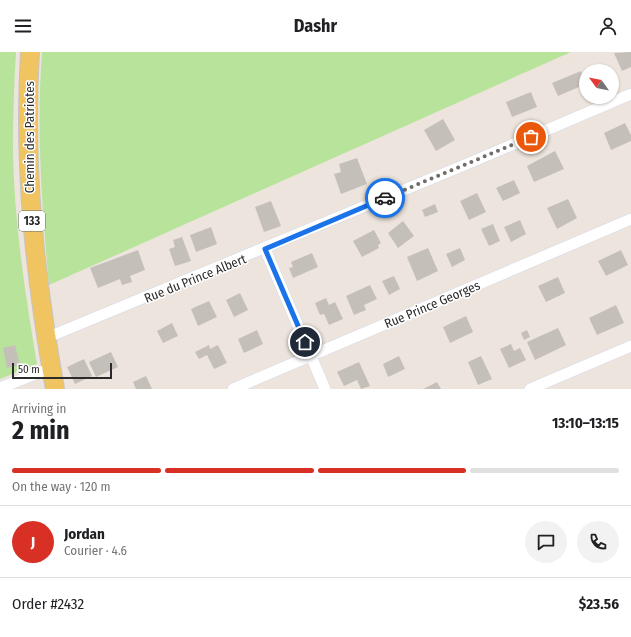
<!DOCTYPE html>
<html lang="en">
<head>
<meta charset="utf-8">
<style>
	body { margin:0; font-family:"Fira Sans Condensed",sans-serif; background:#f2f2f2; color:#202124; height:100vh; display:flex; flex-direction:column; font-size:15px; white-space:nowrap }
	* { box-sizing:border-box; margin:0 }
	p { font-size:13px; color:#757577 }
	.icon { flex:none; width:22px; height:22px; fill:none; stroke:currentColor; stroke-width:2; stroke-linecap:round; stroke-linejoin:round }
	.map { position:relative; height:337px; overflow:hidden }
	.drawer { display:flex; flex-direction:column; background:#fff; flex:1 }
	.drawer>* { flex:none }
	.needle { width:26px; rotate:303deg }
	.controls { position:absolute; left:579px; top:12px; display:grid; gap:8px }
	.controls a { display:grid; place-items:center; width:40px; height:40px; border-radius:50%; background:#fff; box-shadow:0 1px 3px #0004; font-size:20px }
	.scale { position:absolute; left:12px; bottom:10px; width:100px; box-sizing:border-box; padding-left:4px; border:2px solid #2b2b2b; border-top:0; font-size:11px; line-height:14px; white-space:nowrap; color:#2b2b2b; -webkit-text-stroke:3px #fff; paint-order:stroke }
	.pin { position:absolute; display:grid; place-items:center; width:34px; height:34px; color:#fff; margin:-17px; border:2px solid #fff; border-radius:50%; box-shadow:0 1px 4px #0007 }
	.courier { position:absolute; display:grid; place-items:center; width:40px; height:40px; margin:-20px; border:3px solid #1a73e8; border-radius:50%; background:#fff; color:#222; box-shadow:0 1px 5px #0007 }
	.head em { font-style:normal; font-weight:700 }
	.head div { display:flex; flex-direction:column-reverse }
	.head { display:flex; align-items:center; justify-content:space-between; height:68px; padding:0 12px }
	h1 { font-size:26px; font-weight:700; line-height:30px }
	.bar { display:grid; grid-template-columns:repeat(4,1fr); gap:6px 4px; align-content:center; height:48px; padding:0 12px }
	.bar i { height:5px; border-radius:3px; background:#e0e0e0 }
	.bar .current { background:#d93025 }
	.bar p { grid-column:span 4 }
	.line { display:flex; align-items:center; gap:10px; padding:0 12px; border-top:1px solid #e0e0e0 }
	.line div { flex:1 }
	.round { display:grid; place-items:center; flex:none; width:42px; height:42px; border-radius:21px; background:#f2f2f2 }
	header { display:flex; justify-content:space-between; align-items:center; height:52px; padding:0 12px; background:#fff; font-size:18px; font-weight:700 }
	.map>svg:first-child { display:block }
	.green { fill:#b8e39b }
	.building { fill:#c5bfba }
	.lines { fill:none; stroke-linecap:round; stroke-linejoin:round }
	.street-casing { stroke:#d3d7e4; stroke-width:12 }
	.primary-casing { stroke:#c4c4c4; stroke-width:20 }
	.street { stroke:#fff; stroke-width:11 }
	.primary { stroke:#f0c460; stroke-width:18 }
	.done { stroke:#6f6c69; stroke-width:4; stroke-dasharray:0 7.2 }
	.route { stroke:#1a73e8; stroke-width:5 }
	.labels { text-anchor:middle; stroke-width:3; stroke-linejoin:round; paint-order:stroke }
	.shield { fill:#fff; stroke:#6b6b6b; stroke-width:1 }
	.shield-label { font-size:12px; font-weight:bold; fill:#2b2b2b }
	.street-label { font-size:13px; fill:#2b2b2b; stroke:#fff }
</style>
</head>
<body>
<header><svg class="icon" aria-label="menu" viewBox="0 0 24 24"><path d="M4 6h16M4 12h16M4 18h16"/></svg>Dashr<svg class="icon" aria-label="person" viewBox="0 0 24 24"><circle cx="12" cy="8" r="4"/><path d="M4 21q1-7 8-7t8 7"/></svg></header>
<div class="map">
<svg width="631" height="337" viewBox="0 0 631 337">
	<rect width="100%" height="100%" fill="#ede5dd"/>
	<g class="green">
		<path d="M0,0H16C14,32 13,65 13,98C14,170 25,241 37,312L0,327Z"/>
		<path d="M42,0H571L49,233C42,155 36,78 42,0Z"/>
	</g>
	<g class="building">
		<polygon points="631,0 631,15 622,19 614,1"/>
		<polygon points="581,19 586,32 558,44 552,31"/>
		<polygon points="531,40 537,55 512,65 506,50"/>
		<polygon points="443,67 455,88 436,99 424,78"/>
		<polygon points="625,71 631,83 631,89 611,98 604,81"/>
		<polygon points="555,99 564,117 534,130 527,114"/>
		<polygon points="357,106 367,132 341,142 334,122 341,120 339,112"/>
		<polygon points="514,128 520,141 503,149 496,136"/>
		<polygon points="477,141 486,160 469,168 460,149"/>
		<polygon points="568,147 577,166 557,177 547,156"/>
		<polygon points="271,149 281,174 264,180 255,155"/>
		<polygon points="435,152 438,160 425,165 422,158"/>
		<polygon points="520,168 526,182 511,190 504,175"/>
		<polygon points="403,169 414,184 398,196 388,181"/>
		<polygon points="493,172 500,189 489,194 481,177"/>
		<polygon points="211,175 217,192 196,200 190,183"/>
		<polygon points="374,178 381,191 378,193 379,196 362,205 353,189"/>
		<polygon points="182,185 191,209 175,214 169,197 175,195 173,188"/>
		<polygon points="428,196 438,219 417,229 407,205"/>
		<polygon points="460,196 465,208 452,215 446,202"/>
		<polygon points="138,198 145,218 130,224 132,230 122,233 120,227 98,236 90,216"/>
		<polygon points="621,198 628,213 606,224 598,209"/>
		<polygon points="312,201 318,215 293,226 289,216 293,215 291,210"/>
		<polygon points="394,224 400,237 389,243 382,229"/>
		<polygon points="558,225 565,241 546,250 538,234"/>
		<polygon points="370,233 377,247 364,253 366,258 354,263 346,244"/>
		<polygon points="240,241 248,258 234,265 226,248"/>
		<polygon points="326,246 329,253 335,250 343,267 329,273 324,262 320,263 315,251"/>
		<polygon points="209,249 217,265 198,274 191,257"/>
		<polygon points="616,253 624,271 597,283 589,266"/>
		<polygon points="466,264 473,280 450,291 443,275"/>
		<polygon points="172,271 178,284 163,291 157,279"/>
		<polygon points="558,276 566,293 535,308 527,290"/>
		<polygon points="257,278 263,292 244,301 238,287"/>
		<polygon points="527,278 530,285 524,288 521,281"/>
		<polygon points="511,292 514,299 520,296 526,308 509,316 500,297"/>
		<polygon points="15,293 20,313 7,316 3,296"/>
		<polygon points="209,293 210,297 218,293 227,311 214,317 207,303 199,307 195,300"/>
		<polygon points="111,300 118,315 96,325 89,310"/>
		<polygon points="399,304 405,317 388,325 383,312"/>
		<polygon points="481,304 492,327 478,333 468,310"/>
		<polygon points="84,307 92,324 75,332 67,315"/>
		<polygon points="359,310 370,334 361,337 357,328 344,334 337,320"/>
		<polygon points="146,324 152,337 136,337 133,330"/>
		<polygon points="437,330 441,337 423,337"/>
	</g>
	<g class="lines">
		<defs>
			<g id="street">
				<polyline points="265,197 325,337"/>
				<polyline points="46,286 474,109 631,42"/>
				<polyline points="0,336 51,316"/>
				<polyline points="233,337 631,167"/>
				<polyline points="530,337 631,294"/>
			</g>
			<path id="primary" d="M30,0C23,114 35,225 55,337"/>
		</defs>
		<use href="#street" class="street-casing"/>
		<use href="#primary" class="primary-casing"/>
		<use href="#street" class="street"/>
		<use href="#primary" class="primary"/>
	</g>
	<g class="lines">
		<polyline class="done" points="385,146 531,85"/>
		<polyline class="route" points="305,290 265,197 385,146"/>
	</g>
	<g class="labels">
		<rect class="shield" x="19" y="159" width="26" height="20" rx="3"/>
		<g class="shield-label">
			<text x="32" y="173">133</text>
		</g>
		<g class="street-label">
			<text transform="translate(29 85) rotate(-90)" y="5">Chemin des Patriotes</text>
			<text transform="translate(195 226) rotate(-22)" y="5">Rue du Prince Albert</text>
			<text transform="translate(432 252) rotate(-23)" y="5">Rue Prince Georges</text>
		</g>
	</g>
</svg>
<div class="controls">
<a><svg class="needle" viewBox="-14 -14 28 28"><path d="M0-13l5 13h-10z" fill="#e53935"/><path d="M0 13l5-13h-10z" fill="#757577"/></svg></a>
</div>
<div class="scale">50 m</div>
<div class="pin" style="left:531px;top:85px;background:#ea580c"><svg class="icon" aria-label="bag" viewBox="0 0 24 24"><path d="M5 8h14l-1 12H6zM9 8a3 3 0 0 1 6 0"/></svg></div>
<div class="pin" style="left:305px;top:290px;background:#1f2937"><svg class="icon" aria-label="home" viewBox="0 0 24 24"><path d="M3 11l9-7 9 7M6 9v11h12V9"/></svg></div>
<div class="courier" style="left:385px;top:146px"><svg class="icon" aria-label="car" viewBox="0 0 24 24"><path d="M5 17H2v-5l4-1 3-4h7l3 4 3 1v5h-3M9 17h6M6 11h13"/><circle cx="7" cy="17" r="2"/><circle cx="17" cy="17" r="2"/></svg></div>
</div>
<section class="drawer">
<div class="head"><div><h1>2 min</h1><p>Arriving in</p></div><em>13:10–13:15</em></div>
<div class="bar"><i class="current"></i><i class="current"></i><i class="current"></i><i></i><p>On the way · 120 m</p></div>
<div class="line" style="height:72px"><b class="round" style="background:#d93025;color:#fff">J</b><div><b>Jordan</b><p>Courier · 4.6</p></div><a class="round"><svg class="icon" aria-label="chat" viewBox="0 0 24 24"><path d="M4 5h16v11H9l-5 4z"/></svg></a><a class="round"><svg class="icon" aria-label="phone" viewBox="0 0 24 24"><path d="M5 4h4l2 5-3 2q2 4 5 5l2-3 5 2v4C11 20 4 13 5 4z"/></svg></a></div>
<div class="line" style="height:52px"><div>Order #2432</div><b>$23.56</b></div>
</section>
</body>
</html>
